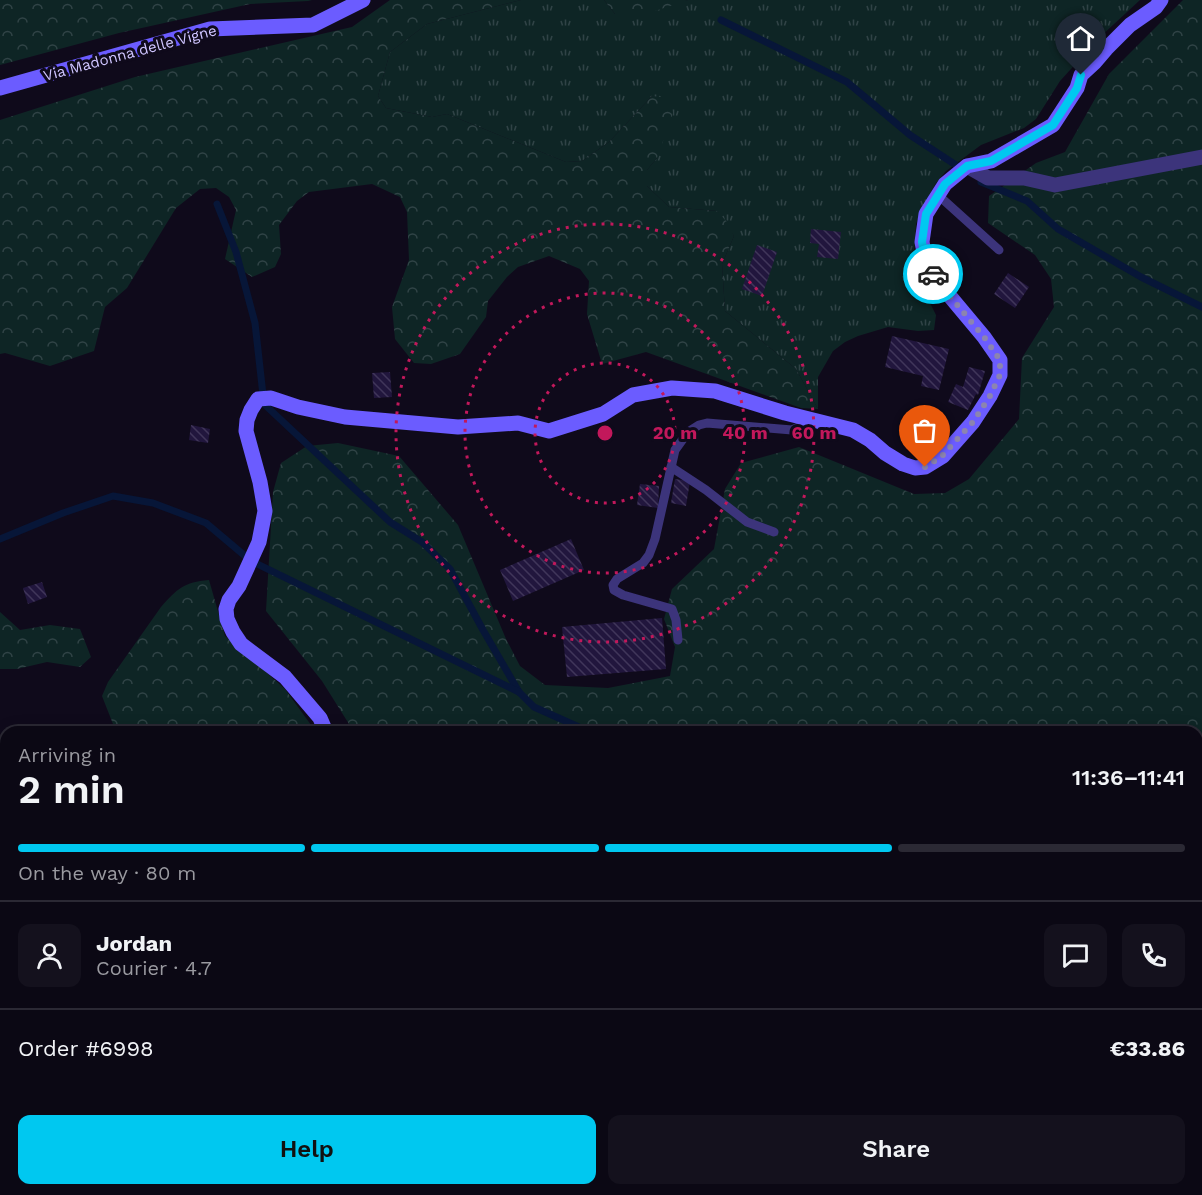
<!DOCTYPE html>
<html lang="en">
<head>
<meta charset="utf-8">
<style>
	body { margin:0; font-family:"Work Sans",sans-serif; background:#14111d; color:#f1f3f6; height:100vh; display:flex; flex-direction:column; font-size:22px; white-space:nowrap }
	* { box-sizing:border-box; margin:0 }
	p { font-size:20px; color:#9a9aa0 }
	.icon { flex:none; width:33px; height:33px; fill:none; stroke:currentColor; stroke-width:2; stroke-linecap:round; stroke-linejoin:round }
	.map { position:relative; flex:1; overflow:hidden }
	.side { position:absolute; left:0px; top:726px; width:1203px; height:470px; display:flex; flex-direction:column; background:#0b0814; border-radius:18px 18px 0 0; box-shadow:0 3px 15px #0003,0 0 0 2px #2b2934 }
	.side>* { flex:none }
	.pin { position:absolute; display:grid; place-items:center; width:51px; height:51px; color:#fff; margin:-62px -26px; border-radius:50% 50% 50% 0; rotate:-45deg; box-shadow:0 0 6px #0007 }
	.pin .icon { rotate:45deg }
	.courier { position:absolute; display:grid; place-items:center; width:60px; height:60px; margin:-30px; border:4px solid #00c8f0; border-radius:50%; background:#fff; color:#222; box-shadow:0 2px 8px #0007 }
	.overview em { font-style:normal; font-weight:600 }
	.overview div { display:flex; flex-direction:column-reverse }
	.overview { display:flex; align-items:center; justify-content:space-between; height:102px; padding:0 18px }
	h1 { font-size:39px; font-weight:600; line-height:45px }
	.bar { display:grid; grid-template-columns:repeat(4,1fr); gap:9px 6px; align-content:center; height:72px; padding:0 18px }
	.bar i { height:8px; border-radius:4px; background:#2b2934 }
	.bar .current { background:#00c8f0 }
	.bar p { grid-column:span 4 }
	.line { display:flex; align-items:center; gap:15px; padding:0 18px; border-top:2px solid #2b2934 }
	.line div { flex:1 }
	.round { display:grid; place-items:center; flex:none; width:63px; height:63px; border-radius:12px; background:#14111d }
	.button { display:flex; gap:12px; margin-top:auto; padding:12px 18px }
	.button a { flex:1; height:69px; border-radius:12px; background:#00c8f0; color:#111; font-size:24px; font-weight:600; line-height:69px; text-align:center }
	.button a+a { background:#14111d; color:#f1f3f6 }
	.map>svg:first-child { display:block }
	.grass { fill:url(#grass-tufts) }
	.forest { fill:url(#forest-crowns) }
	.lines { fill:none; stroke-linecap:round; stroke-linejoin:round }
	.stream { stroke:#071638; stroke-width:7 }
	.building { fill:url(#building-back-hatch) }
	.lane { stroke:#3c347b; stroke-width:9 }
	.street { stroke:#3c347b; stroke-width:15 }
	.secondary { stroke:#6b5cff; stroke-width:15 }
	.done { stroke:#8c84af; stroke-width:6; stroke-dasharray:0 10.8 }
	.route { stroke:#00c8f0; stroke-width:8 }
	.ring { fill:none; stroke:#c2185b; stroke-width:3; stroke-dasharray:3 6 }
	.labels { text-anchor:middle; stroke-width:6; stroke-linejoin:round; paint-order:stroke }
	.street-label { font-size:15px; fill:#cfc5ff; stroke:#0f0a1b }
	.centre { fill:#c2185b; stroke:#0f0a1b; stroke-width:3 }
	.ring-label { font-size:18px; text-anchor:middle; font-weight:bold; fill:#c2185b; stroke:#0f0a1b; stroke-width:6; stroke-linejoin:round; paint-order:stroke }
</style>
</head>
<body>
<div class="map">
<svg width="1202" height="1195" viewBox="0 0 1202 1195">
	<defs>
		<pattern id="grass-tufts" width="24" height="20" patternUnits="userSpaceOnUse" patternTransform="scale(1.5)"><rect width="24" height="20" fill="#0e2525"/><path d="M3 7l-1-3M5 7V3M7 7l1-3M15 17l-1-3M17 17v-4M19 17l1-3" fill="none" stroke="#304346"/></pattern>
		<pattern id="forest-crowns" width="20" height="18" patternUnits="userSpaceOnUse" patternTransform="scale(1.5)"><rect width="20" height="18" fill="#0e2525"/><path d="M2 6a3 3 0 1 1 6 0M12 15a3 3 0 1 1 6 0" fill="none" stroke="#304346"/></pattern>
		<pattern id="building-back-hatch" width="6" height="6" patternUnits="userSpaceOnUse" patternTransform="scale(1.5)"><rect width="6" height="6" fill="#21163d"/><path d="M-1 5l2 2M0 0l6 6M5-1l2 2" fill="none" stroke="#40365a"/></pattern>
	</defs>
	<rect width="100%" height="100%" fill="#0f0a1b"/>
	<polygon class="grass" points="521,0 604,0 615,14 688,0 1140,0 1100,37 1060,81 1036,119 1024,128 981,145 946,171 936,183 921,210 916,224 914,256 929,301 936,315 934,330 918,331 888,327 858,336 845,342 833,351 818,377 818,409 796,369 725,311 722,264 734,236 717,211 669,207 647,186 647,170 657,158 652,96 609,142 582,161 566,162 447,114 432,117 386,108 378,96 390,52 427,24"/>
	<g class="forest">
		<polygon points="0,0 312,0 308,1 250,4 119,33 0,65"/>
		<polygon points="390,0 521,0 427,24 390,52 378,96 386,108 432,117 447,114 566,162 582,161 609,142 652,96 669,98 673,113 657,158 647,170 647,186 669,207 717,211 727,222 734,236 722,264 725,311 796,369 818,409 801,408 646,352 602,364 587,314 589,281 580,269 549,256 518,267 507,277 488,301 486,317 460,354 431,364 414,363 395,339 392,307 409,260 407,212 400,197 372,184 309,192 297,201 279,225 281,254 275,267 252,277 225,259 236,210 229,197 216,188 200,189 176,208 127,288 105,307 94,351 50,366 5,353 0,354 0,120 135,77 352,27"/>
		<polygon points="604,0 688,0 631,19 615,14"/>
		<polygon points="1183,0 1202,0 1202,1195 738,1195 734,1190 1197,1190 1197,732 354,732 322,681 266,611 273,492 281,463 307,446 338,443 399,456 458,525 506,639 520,666 545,685 608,688 670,676 675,647 664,619 672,589 714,549 725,489 741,463 799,447 914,494 945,493 969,479 1019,419 1022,358 1054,307 1051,279 1035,255 988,223 989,196 1036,163 1065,152 1109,74"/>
		<path d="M209,580L225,636L285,689L316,732H119L113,724L102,696L108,682L161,607C177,589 184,582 209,580Z"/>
		<polygon points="0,612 20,630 50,625 80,629 91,657 80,667 47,662 17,669 0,669"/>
		<path d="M6,907V1190H155L160,1195H0V1001C7,988 9,980 0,967V909Z"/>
		<polygon points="334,1190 624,1190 624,1195 331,1195"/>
	</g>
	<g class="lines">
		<g class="stream">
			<polyline points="721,20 847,82 910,135 962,169"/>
			<polyline points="981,182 1027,201 1058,229 1141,277 1202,307"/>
			<polyline points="217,204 236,252 255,323 264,404 390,522 422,542 450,569 483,630 519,692"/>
			<polyline points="0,539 63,513 113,496 153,503 206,523 251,561 519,692 534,707 590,732"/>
			<polyline points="1197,749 1202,749"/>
			<polyline points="365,1190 374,1195"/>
			<polyline points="1151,1190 1156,1195"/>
			<polyline points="208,1195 217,1190"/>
			<polyline points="560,1195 567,1190"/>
		</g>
	</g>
	<g class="building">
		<polygon points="811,229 841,232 838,259 817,257 819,244 810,243"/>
		<polygon points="757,245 777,252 762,296 742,289"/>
		<polygon points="1008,273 1029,287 1015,308 994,294"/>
		<polygon points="892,336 949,349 939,390 921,386 923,376 885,367"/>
		<polygon points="969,367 985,371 978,395 976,394 968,410 948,402 956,384 963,387"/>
		<polygon points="390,372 392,397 374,398 372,373"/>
		<polygon points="191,425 210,429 208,443 189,440"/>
		<polygon points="675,479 690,481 686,506 671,503"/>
		<polygon points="640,484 659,486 658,508 637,505"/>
		<polygon points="571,539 584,570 513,601 500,570"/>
		<polygon points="42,582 47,597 28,604 23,588"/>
		<polygon points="662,618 666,669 567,677 562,627"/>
	</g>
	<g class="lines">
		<g class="lane">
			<polyline points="938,195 999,250"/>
			<polyline points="671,467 706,490 747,522 774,532"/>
			<polyline points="678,640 676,620 672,609 623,595 614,590 613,585 617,579 643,563 649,555 655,539 675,450 688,432 699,425 707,423 792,430 813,421"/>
		</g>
		<polyline class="street" points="967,166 988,178 1024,178 1055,185 1202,157"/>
		<g class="secondary">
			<polyline points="0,88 210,29 313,25 363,0"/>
			<polyline points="326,732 320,718 285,677 241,644 233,632 227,619 226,609 229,600 239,586 259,542 265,511 260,482 246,431 247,420 251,410 258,399 271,398 298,407 345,417 458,427 518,423 549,431 603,414 633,395 672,388 715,391 785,413 853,430 870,440 885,453 903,464 915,468 925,467 943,456 973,422 990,396 1000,375 1000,360 984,337 938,282 926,262 922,242 926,214 945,184 967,166 991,161 1053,125 1077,88 1081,75 1094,63 1106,49 1130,25 1156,7 1161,0"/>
			<polyline points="166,1190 170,1195"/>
		</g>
	</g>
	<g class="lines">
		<polyline class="done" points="925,467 942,456 973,422 990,396 1000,375 1000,360 984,337 938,282 933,274"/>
		<polyline class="route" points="933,274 926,262 922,242 926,214 945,184 967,166 991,161 1053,125 1077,88 1081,75"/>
	</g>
	<g class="ring">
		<circle cx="605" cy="433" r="70"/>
		<circle cx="605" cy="433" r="140"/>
		<circle cx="605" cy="433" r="209"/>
	</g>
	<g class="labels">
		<g class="street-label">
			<text transform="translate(130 53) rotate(-15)" y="5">Via Madonna delle Vigne</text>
		</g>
	</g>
	<circle cx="605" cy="433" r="9" class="centre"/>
	<g class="ring-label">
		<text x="675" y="439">20 m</text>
		<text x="745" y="439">40 m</text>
		<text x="814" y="439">60 m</text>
	</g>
</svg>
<div class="pin" style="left:925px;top:467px;background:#ea580c"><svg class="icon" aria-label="bag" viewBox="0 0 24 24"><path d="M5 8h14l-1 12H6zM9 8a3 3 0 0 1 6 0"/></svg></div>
<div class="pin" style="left:1081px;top:75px;background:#1f2937"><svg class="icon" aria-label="home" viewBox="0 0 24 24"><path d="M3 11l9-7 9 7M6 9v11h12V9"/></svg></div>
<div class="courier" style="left:933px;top:274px"><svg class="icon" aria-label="car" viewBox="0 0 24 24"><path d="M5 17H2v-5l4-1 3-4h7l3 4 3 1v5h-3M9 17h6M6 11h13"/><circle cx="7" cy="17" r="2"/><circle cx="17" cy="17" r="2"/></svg></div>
<section class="side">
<div class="overview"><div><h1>2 min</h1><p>Arriving in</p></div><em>11:36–11:41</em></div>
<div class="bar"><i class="current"></i><i class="current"></i><i class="current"></i><i></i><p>On the way · 80 m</p></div>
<div class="line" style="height:108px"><a class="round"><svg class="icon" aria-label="person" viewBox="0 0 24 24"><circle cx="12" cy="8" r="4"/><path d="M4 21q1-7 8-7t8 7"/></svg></a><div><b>Jordan</b><p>Courier · 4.7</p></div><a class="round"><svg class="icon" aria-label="chat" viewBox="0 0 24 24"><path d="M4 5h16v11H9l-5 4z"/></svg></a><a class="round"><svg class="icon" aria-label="phone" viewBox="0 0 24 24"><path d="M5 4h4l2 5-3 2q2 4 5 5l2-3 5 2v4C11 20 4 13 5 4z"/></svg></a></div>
<div class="line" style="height:78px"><div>Order #6998</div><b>€33.86</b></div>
<div class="button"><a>Help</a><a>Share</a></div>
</section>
</div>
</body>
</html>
